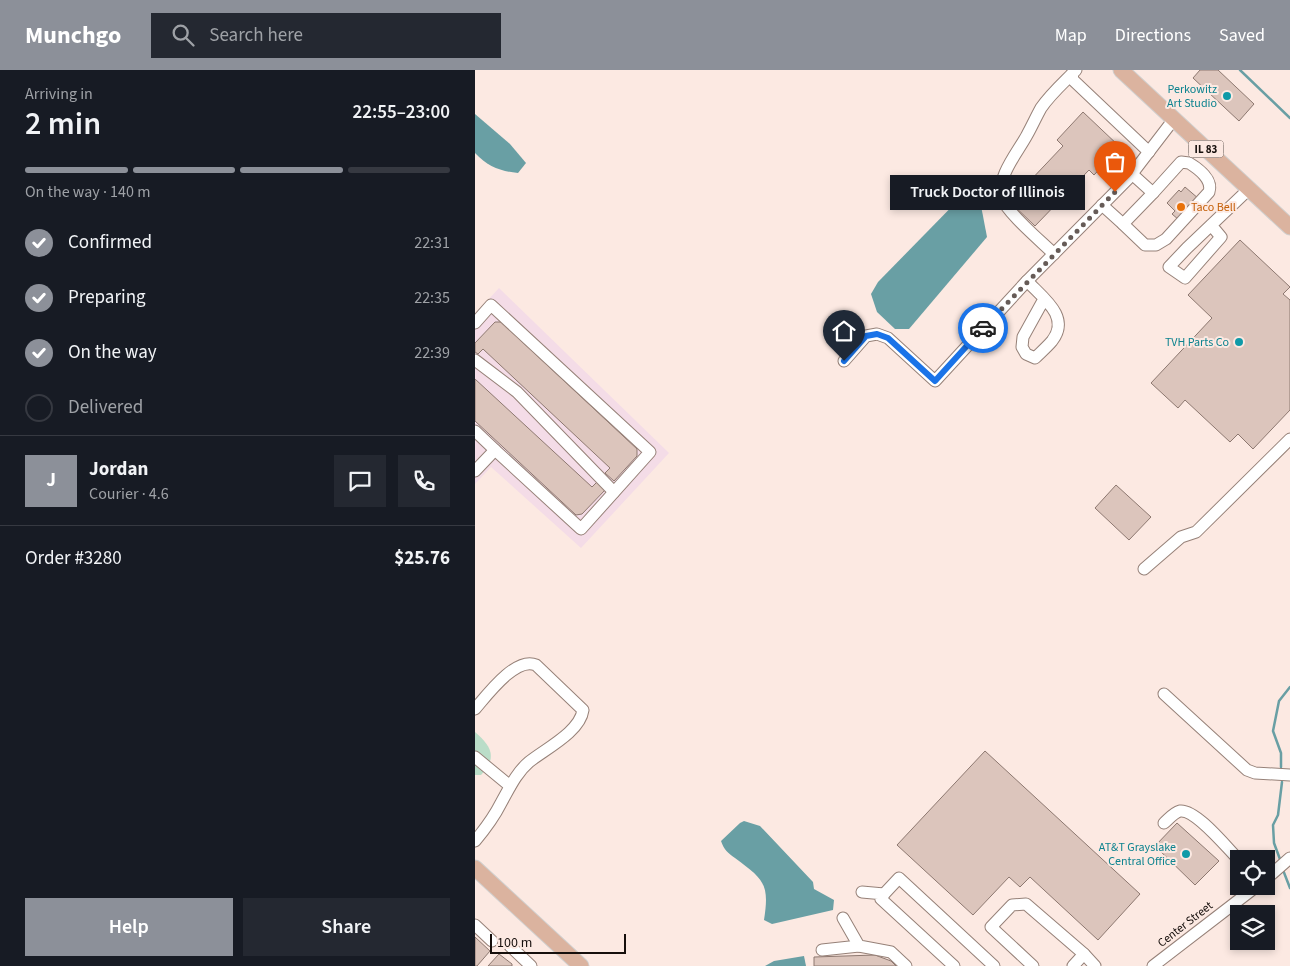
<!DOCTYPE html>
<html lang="en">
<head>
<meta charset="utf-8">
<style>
	body { margin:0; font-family:"Source Sans 3",sans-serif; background:#242831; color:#f1f3f6; height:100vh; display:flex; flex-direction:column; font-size:19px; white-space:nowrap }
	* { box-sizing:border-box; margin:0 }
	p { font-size:16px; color:#9ea1a6 }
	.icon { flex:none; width:28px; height:28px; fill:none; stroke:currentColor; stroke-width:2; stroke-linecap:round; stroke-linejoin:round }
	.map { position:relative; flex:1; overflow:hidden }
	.sheet { display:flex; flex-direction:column; background:#171b24; width:475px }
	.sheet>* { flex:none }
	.controls { position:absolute; left:755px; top:780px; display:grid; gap:10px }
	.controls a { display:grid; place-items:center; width:45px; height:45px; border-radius:0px; background:#171b24; box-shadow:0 2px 8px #0003; font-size:25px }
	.scale { position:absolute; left:15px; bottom:12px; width:136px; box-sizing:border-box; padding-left:5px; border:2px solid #160f0c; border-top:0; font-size:14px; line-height:18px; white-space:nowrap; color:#160f0c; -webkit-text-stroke:4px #fce9e2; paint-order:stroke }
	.pin { position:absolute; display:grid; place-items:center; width:42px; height:42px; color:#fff; margin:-51px -21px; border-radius:50% 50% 50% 0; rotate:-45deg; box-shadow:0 0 5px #0007 }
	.pin .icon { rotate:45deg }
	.courier { position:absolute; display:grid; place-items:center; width:50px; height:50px; margin:-25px; border:4px solid #1a73e8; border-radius:50%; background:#fff; color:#222; box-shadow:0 1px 6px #0007 }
	.bubble { position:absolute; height:35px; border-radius:0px; background:#171b24; box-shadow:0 2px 8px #0003; font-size:16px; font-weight:600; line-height:35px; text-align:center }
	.summary em { font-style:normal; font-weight:600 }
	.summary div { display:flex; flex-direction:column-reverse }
	.summary { display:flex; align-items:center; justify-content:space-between; height:85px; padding:0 25px }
	h1 { font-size:32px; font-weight:600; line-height:38px }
	.bar { display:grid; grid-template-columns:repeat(4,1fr); gap:8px 5px; align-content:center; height:60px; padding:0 25px }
	.bar i { height:6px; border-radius:4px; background:#363941 }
	.bar .on { background:#8c9099 }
	.bar p { grid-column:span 4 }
	.line { display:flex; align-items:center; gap:12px; padding:0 25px; border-top:1px solid #363941 }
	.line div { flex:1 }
	.round { display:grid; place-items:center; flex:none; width:52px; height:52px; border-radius:0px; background:#242831 }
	ol { padding:0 25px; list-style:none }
	li { display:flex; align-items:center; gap:15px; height:55px }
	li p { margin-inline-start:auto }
	li .icon { padding:5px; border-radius:50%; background:#8c9099; color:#fff; stroke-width:4 }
	li:last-child { color:#9ea1a6 }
	li i { width:28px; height:28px; border:2px solid #363941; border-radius:50% }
	.primary-button { display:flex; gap:10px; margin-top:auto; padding:10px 25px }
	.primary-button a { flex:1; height:58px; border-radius:0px; background:#8c9099; color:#fff; font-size:20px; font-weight:600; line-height:58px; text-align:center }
	.primary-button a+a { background:#242831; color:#f1f3f6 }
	header { display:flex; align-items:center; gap:30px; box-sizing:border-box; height:70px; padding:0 25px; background:#8c9099; color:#fff }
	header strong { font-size:24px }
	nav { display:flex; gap:28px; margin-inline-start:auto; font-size:18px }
	.search { width:350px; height:45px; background:#242831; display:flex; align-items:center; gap:12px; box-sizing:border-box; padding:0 18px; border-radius:0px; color:#9ea1a6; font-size:19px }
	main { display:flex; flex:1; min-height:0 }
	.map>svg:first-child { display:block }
	.commercial { fill:#f4dce7 }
	.green { fill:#baddc8 }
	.water { fill:#699fa4 }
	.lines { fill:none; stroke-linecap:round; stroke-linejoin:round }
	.stream { stroke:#699fa4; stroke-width:2.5 }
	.building { fill:#dcc5bc; stroke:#8d7870 }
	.minor-casing { stroke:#968178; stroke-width:13 }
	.major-casing { stroke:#d0cfce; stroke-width:17 }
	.minor { stroke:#fff; stroke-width:11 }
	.major { stroke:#dbb39f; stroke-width:15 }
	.done { stroke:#665b57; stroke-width:5; stroke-dasharray:0 9 }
	.route { stroke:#1a73e8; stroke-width:6 }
	.culture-dot { fill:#0f9aa8; stroke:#fce9e2; stroke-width:2 }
	.food-dot { fill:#e8710a; stroke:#fce9e2; stroke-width:2 }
	.labels { text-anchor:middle; stroke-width:4; stroke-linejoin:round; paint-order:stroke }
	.shield { fill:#fce9e2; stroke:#5b504c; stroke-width:1 }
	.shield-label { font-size:11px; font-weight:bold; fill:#160f0c }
	.culture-label { font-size:12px; fill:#0d838f; stroke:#fce9e2; text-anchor:end }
	.food-label { font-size:12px; fill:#c56008; stroke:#fce9e2; text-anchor:start }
	.street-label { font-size:12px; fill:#160f0c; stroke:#fce9e2 }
</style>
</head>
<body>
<header>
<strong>Munchgo</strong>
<div class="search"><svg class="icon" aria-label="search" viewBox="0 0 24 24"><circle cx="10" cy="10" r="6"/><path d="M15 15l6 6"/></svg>Search here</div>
<nav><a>Map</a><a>Directions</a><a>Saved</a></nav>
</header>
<main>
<section class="sheet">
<div class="summary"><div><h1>2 min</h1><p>Arriving in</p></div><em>22:55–23:00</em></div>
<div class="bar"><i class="on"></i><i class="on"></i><i class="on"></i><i></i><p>On the way · 140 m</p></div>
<ol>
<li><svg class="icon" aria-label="check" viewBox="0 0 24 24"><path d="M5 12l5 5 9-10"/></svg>Confirmed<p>22:31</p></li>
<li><svg class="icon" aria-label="check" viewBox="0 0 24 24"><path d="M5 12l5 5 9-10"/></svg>Preparing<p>22:35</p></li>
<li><svg class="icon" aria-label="check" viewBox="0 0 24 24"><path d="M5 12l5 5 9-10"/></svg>On the way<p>22:39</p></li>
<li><i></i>Delivered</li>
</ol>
<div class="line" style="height:90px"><b class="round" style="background:#8c9099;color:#fff">J</b><div><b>Jordan</b><p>Courier · 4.6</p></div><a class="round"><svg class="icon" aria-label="chat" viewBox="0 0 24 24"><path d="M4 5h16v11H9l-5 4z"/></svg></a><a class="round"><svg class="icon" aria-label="phone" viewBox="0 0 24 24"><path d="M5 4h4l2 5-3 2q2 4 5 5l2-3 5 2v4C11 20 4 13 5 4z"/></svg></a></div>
<div class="line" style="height:65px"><div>Order #3280</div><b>$25.76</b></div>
<div class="primary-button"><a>Help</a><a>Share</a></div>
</section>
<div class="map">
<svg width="815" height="896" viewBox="0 0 815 896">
	<rect width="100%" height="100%" fill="#fce9e2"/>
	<polygon class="commercial" points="24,218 194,383 106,478 16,397 0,414 0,244"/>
	<path class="green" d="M0,662C16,676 23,687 6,705H0Z"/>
	<g class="water">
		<path d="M0,44L35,74L51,93L43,103C25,101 13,97 0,83Z"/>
		<polygon points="497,116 503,120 512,167 434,259 420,259 402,242 396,224 403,212"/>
		<path d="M269,751L285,756L338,812L339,819L359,830L358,840L297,854L289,850C295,813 288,809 260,788C253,783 249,780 246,771L265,753Z"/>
		<polygon points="329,886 331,896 290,896 299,891"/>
	</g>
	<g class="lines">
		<g class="stream">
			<polyline points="765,0 815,48"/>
			<polyline points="806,697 806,683 798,661 804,631 815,617"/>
			<polyline points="806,792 799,773 798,755 803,745 807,712"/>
			<polyline points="808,800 815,818"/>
		</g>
	</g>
	<g class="building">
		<polygon points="725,0 743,0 779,34 764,51 718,8"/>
		<polygon points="608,42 645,77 619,105 614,100 560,156 535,132 588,76 582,70"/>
		<polygon points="710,117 724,129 704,150 697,144 700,141 692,133 704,120 706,122"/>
		<polygon points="765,170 815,217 808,224 815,230 815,340 778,379 763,364 755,372 710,330 703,338 676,313 737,248 713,225"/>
		<polygon points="20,252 26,252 162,379 162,386 139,411 130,403 135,398 8,279 3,284 0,282 0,273"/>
		<polygon points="0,309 117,417 123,411 131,419 107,444 101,445 0,351"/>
		<polygon points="641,415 676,447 654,470 620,438"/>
		<polygon points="510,681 665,824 623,870 555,807 545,817 534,807 498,845 422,775"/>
		<polygon points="702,753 744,791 720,815 680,776"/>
		<polygon points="0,867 15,881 2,896 0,896"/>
		<polygon points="24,884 37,894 37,896 13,896"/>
		<polygon points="400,885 416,891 421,896 339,896 339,887"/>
	</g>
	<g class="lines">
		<defs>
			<g id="minor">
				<polyline points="601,0 597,4 598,10 674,82"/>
				<polyline points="627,135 648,154 678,123"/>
				<path d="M648,154L670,175H681L691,169L734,122C738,110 724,99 714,93L706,92L678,123L657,104"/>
				<polyline points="736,155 746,167 710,208 694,197 712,178 774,119"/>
				<path d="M579,184C567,172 531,142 527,128C521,107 543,82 552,65C557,56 561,47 566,38C575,25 586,15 597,4"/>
				<path d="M552,211C568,228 596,247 577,271C572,277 565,283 560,288L551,284L547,277L548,267L569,229"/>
				<polyline points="0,253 16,235 175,382 106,459 20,380 0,401"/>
				<polyline points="0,290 42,322 139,422"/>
				<polyline points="369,291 391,266 402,264 413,268 460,311 552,211 653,109 699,49"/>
				<polyline points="0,361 20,380"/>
				<polyline points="669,499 706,467 721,462 815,369"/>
				<polyline points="689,624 772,700 780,703 815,705"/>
				<path d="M0,639C12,625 41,586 61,595L108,640C105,662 70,679 54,692C41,703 34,719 26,733C19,747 10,759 0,771"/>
				<polyline points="0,687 35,716"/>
				<path d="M689,753C694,749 698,743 705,741C721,739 752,778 764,790"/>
				<polyline points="791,809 815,788"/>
				<polyline points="387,822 409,824 406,829 479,896"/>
				<polyline points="409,824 424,808 519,896"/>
				<polyline points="368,848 384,876 416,882 431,896"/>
				<polyline points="0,855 17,871"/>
				<polyline points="35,876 56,896"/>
				<polyline points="347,880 384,876"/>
				<polyline points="558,896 516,857 537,835 551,834 609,884"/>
				<polyline points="598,896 609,884 620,896"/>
				<polyline points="678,896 782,816"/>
			</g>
			<g id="major">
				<polyline points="646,0 815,157"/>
				<polyline points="0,798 106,896"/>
			</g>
		</defs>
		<use href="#minor" class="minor-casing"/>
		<use href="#major" class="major-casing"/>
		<use href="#minor" class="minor"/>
		<use href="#major" class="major"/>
	</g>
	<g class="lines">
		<polyline class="done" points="508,258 640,122"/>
		<polyline class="route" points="369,291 391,266 402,264 413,268 460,311 508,258"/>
	</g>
	<g class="culture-dot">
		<circle cx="752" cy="26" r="5"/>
		<circle cx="764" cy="272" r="5"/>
		<circle cx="711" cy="784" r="5"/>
	</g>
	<circle class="food-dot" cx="706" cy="137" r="5"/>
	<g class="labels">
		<rect class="shield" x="713.5" y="70.5" width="35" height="17" rx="4"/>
		<g class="shield-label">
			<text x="731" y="83">IL 83</text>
		</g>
		<g class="culture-label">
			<text x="742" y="23">Perkowitz<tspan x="742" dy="14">Art Studio</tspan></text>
			<text x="754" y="276">TVH Parts Co</text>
			<text x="701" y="781">AT&amp;T Grayslake<tspan x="701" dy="14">Central Office</tspan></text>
		</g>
		<g class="food-label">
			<text x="716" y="141">Taco Bell</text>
		</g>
		<g class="street-label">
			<text transform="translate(710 854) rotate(-38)" y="4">Center Street</text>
		</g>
	</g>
</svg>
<div class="controls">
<a><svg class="icon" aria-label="locate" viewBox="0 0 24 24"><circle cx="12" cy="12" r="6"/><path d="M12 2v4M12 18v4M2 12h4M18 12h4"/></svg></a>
<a><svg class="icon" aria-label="layers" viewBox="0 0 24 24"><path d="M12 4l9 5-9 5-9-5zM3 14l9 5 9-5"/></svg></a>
</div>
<div class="scale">100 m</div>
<div class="pin" style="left:640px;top:122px;background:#ea580c"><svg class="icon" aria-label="bag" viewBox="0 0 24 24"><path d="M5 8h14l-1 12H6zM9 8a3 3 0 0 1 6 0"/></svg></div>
<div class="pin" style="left:369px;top:291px;background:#1f2937"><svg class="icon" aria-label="home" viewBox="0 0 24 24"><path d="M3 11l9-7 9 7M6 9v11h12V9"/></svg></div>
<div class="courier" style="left:508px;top:258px"><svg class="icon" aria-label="car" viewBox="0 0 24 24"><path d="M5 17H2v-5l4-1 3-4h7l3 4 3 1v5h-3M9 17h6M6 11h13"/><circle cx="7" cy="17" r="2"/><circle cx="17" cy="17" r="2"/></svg></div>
<div class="bubble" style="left:415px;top:105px;width:195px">Truck Doctor of Illinois</div>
</div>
</main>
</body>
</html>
